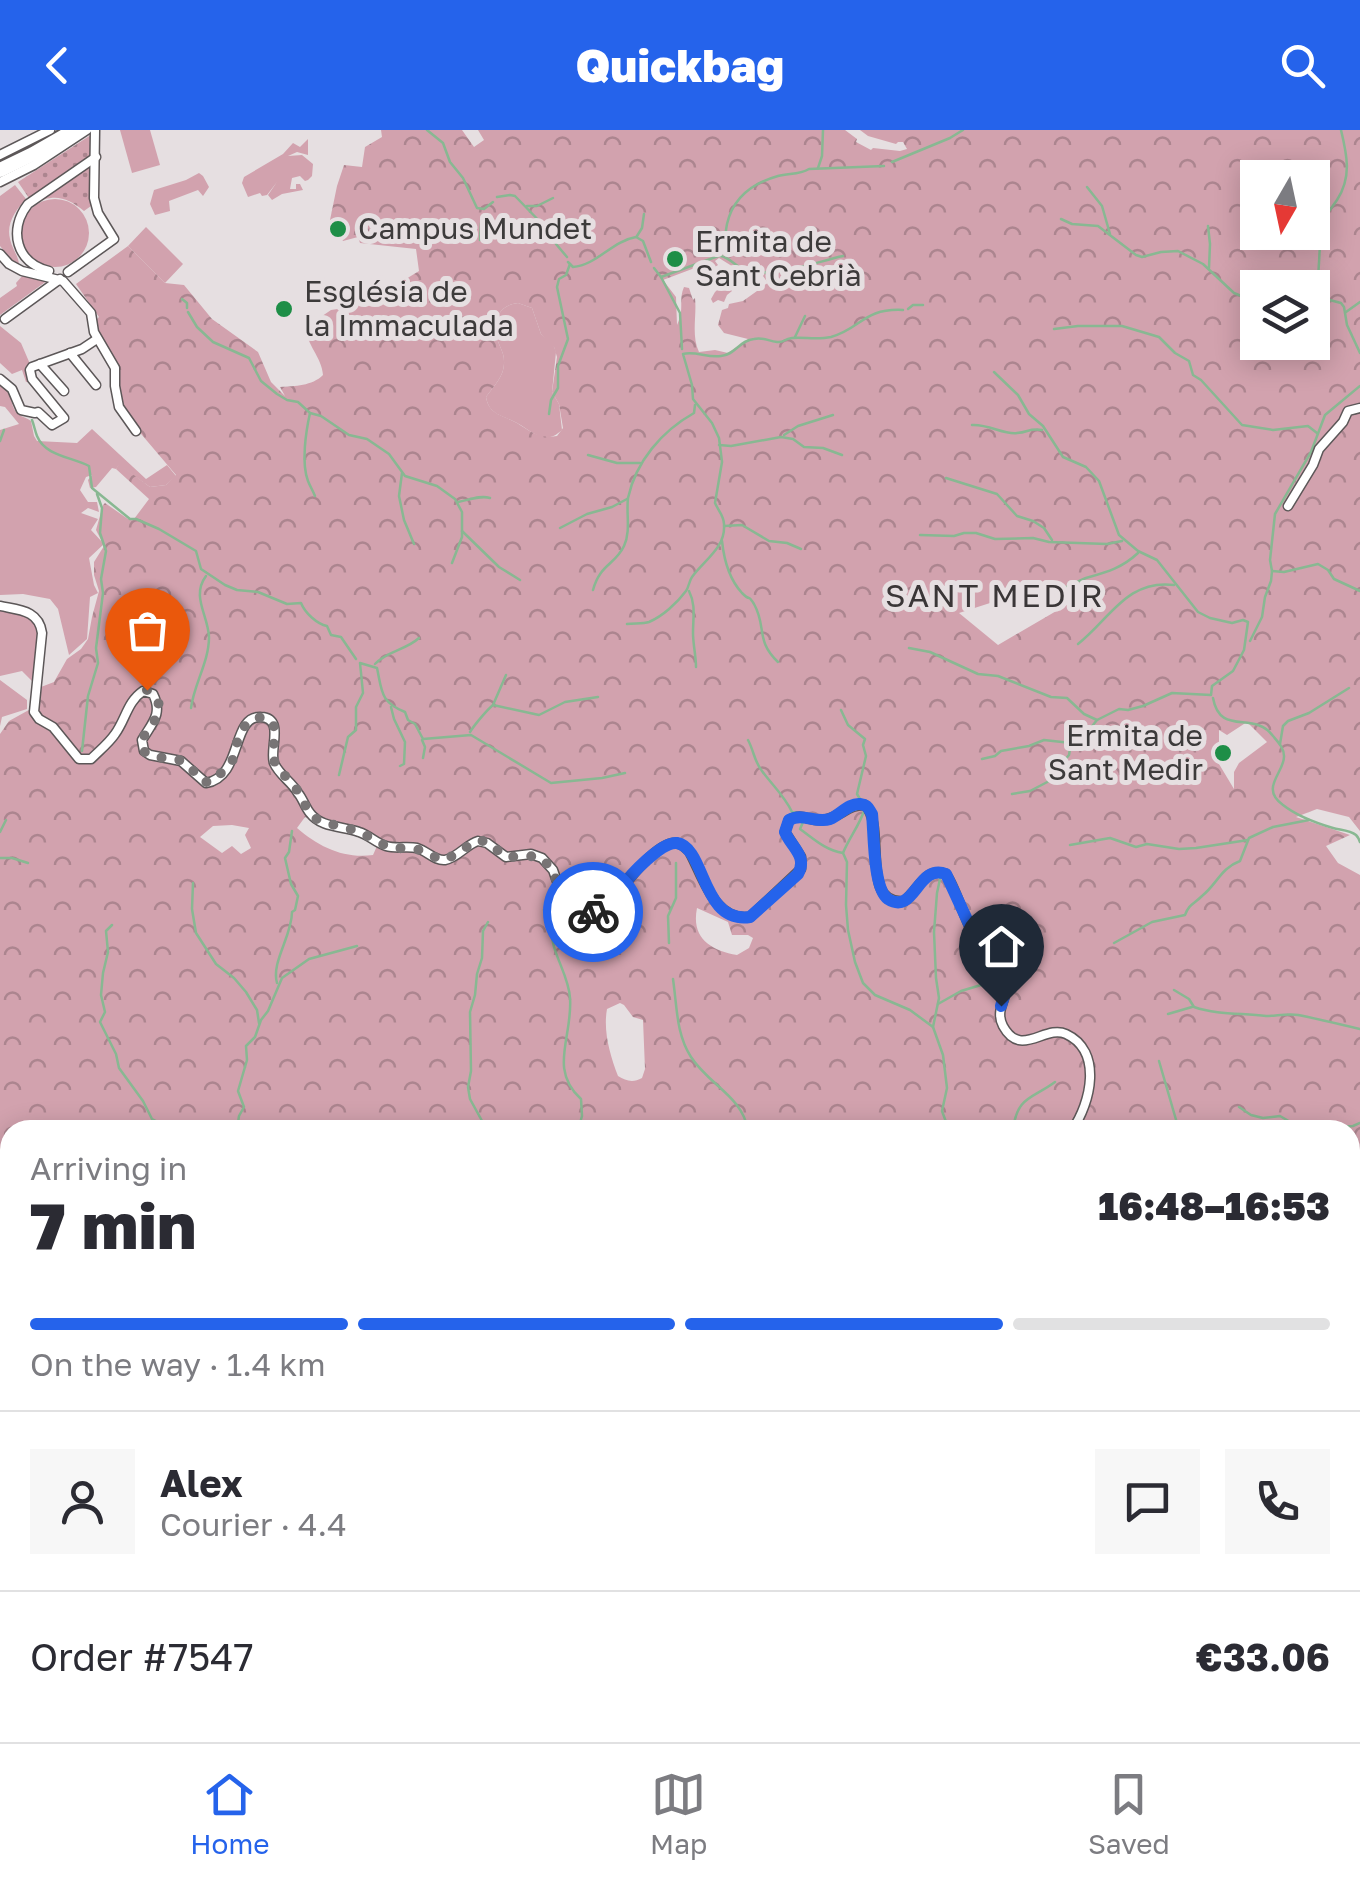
<!DOCTYPE html>
<html lang="en">
<head>
<meta charset="utf-8">
<style>
	body { margin:0; font-family:"Golos Text",sans-serif; background:#f7f7f7; color:#2b2b33; height:100vh; display:flex; flex-direction:column; font-size:38px; white-space:nowrap }
	* { box-sizing:border-box; margin:0 }
	p { font-size:32px; color:#7c7c81 }
	.icon { flex:none; width:55px; height:55px; fill:none; stroke:currentColor; stroke-width:2; stroke-linecap:round; stroke-linejoin:round }
	.map { position:relative; flex:1; overflow:hidden }
	.panel { position:absolute; left:0px; top:990px; width:1360px; height:622px; display:flex; flex-direction:column; background:#fff; border-radius:30px 30px 0 0; box-shadow:0 5px 25px #0003 }
	.panel>* { flex:none }
	.needle { width:65px; rotate:189deg }
	.buttons { position:absolute; left:1240px; top:30px; display:grid; gap:20px }
	.buttons a { display:grid; place-items:center; width:90px; height:90px; border-radius:0px; background:#fff; box-shadow:0 5px 25px #0003; font-size:50px }
	.pin { position:absolute; display:grid; place-items:center; width:85px; height:85px; color:#fff; margin:-102px -42px; border-radius:50% 50% 50% 0; rotate:-45deg; box-shadow:0 0 10px #0007 }
	.pin .icon { rotate:45deg }
	.courier { position:absolute; display:grid; place-items:center; width:100px; height:100px; margin:-50px; border:8px solid #2563eb; border-radius:50%; background:#fff; color:#222; box-shadow:0 2px 12px #0007 }
	.summary em { font-style:normal; font-weight:800 }
	.summary div { display:flex; flex-direction:column-reverse }
	.summary { display:flex; align-items:center; justify-content:space-between; height:170px; padding:0 30px }
	h1 { font-size:65px; font-weight:800; line-height:75px }
	.bar { display:grid; grid-template-columns:repeat(4,1fr); gap:15px 10px; align-content:center; height:120px; padding:0 30px }
	.bar i { height:12px; border-radius:8px; background:#e1e1e2 }
	.bar .selected { background:#2563eb }
	.bar p { grid-column:span 4 }
	.line { display:flex; align-items:center; gap:25px; padding:0 30px; border-top:2px solid #e1e1e2 }
	.line div { flex:1 }
	.round { display:grid; place-items:center; flex:none; width:105px; height:105px; border-radius:0px; background:#f7f7f7 }
	header { display:flex; justify-content:space-between; align-items:center; height:130px; padding:0 30px; background:#2563eb; color:#fff; font-size:45px; font-weight:800 }
	.tabs { display:flex; justify-content:space-around; align-items:center; height:140px; border-top:2px solid #e1e1e2; background:#fff; font-size:28px; color:#7c7c81 }
	.tabs a { display:grid; justify-items:center; gap:5px }
	.tabs .selected { color:#2563eb }
	.map>svg:first-child { display:block }
	.grass { fill:#d2a2ae }
	.forest { fill:url(#forest-crowns); fill-rule:evenodd }
	.garden { fill:url(#garden-dots) }
	.lines { fill:none; stroke-linecap:round; stroke-linejoin:round }
	.stream { stroke:#88b892; stroke-width:2.5 }
	.minor-casing { stroke:#5c5758; stroke-width:11 }
	.highway-casing { stroke:#5c5758; stroke-width:18 }
	.minor { stroke:#fff; stroke-width:8 }
	.highway { stroke:#fff; stroke-width:14 }
	.done { stroke:#787475; stroke-width:10; stroke-dasharray:0 18 }
	.route { stroke:#2563eb; stroke-width:12 }
	.poi-dot { fill:#1e8e47; stroke:#e6dfe1; stroke-width:4 }
	.labels { text-anchor:middle; stroke-width:10; stroke-linejoin:round; paint-order:stroke }
	.poi-label { font-size:30px; fill:#3d3b3b; stroke:#e6dfe1; text-anchor:start }
	.neighbourhood-label { font-size:32px; letter-spacing:2.5px; fill:#3a3637; stroke:#e6dfe1 }
</style>
</head>
<body>
<header><svg class="icon" aria-label="back" viewBox="0 0 24 24"><path d="M15 5l-7 7 7 7"/></svg>Quickbag<svg class="icon" aria-label="search" viewBox="0 0 24 24"><circle cx="10" cy="10" r="6"/><path d="M15 15l6 6"/></svg></header>
<div class="map">
<svg width="1360" height="1612" viewBox="0 0 1360 1612">
	<defs>
		<pattern id="forest-crowns" width="20" height="18" patternUnits="userSpaceOnUse" patternTransform="scale(2.5)"><rect width="20" height="18" fill="#d2a2ae"/><path d="M2 6a3 3 0 1 1 6 0M12 15a3 3 0 1 1 6 0" fill="none" stroke="#ac858f"/></pattern>
		<pattern id="garden-dots" width="8" height="8" patternUnits="userSpaceOnUse" patternTransform="scale(2.5)"><rect width="8" height="8" fill="#d2a2ae"/><path d="M2 2h.1M6 6h.1" fill="none" stroke="#ac858f" stroke-width="1.8" stroke-linecap="round"/></pattern>
	</defs>
	<rect width="100%" height="100%" fill="#e6dfe1"/>
	<g class="grass">
		<polygon points="120,0 150,0 160,35 132,43"/>
		<polygon points="308,9 308,25 297,22 288,26 302,25 313,34 312,46 308,50 305,51 300,46 292,48 290,59 296,59 296,54 300,54 303,60 282,64 272,70 268,65 277,52 267,65 262,66 260,63 248,67 242,53 244,47 283,24 293,13 300,17"/>
		<polygon points="199,43 203,46 209,57 203,66 198,60 169,71 170,81 155,85 150,74 154,60 186,50"/>
		<path d="M15,55L26,69C16,80 6,93 10,109C12,119 18,125 19,134L16,135L0,116V66Z"/>
		<circle cx="55" cy="103" r="34"/>
		<polygon points="146,97 183,134 165,153 128,116"/>
		<polygon points="23,145 48,150 0,185 0,168 17,156 16,153"/>
		<path d="M518,173L532,178L541,204L553,214L556,222L552,262L559,274L562,300C545,316 533,302 517,293C502,285 489,285 486,267C494,255 505,246 504,231C504,222 499,216 497,208C491,190 500,175 518,173Z"/>
		<polygon points="0,196 21,213 30,234 27,238 31,252 26,252 22,240 12,244 0,233"/>
		<path d="M0,252C14,262 9,276 18,284C22,287 27,288 31,291L34,306L37,311L77,313L92,299L146,349L167,335L176,346L166,355L150,357L119,335L116,339L112,338L96,357L90,358L88,350L92,345L86,347L80,360L88,372H97L99,382L88,378L81,383L98,389L91,400L104,414L89,428L94,455L98,463L90,467L87,509L69,525L58,479L50,469L23,464L0,465V300L19,294L5,277L0,276Z"/>
		<polygon points="0,478 27,484 40,499 34,553 22,541 0,546"/>
		<polygon points="0,550 27,570 27,579 2,587 0,596"/>
	</g>
	<path class="forest" d="M381,0H462L474,17L484,10L478,0H845L857,9L856,12L871,20L873,18L900,21L907,19L903,12H898L896,14L868,6L860,0H1360V701L1349,687L1317,679L1296,687L1350,705L1326,716L1338,733L1360,745V1612H1003L1011,1602H1350V1000H10V1602H917L918,1612H0V604L9,591L36,576L41,557L54,552L67,529L81,519L88,509L92,487L99,461L94,445V432L104,416L96,400L103,375L105,373L128,389H134L149,369L116,339L119,334L150,357L166,355L176,345L125,285L117,260L116,238L98,208L95,191L99,187L76,154L128,116L165,153L184,155L212,189L258,222L271,252L285,266L280,257C295,256 312,256 323,245C322,227 306,215 306,197L331,180L357,176L384,157L401,152L419,141L416,119L360,113L358,107L343,111L330,90L337,56L344,35L362,37L365,17L382,7ZM1258,48H1312V102H1258ZM719,128L735,138L736,143L727,148V151L715,162L711,169L713,173L718,170L724,172L727,165L732,161V158L737,155L741,159L758,145L763,146L768,153L757,159V161L743,171L729,174L728,178L722,180L718,195L724,203L748,209L728,223L715,220L699,222C691,205 697,186 695,168L693,170L689,158L684,157C678,171 685,179 677,195L676,167L663,150L708,133L704,141L708,142L718,135L715,131ZM1258,158H1312V212H1258ZM518,173L532,178L541,204L554,217L557,227L552,262L559,274L563,298L557,306C540,309 531,302 517,293C503,285 489,285 486,267C494,255 505,246 504,231C504,222 499,216 497,208C491,190 500,175 518,173ZM1052,453L1070,473L998,515L959,483ZM1247,592L1267,612L1239,633L1234,642V659L1213,624L1219,613V600L1227,605ZM305,687L317,693L357,703L377,716L373,725C344,729 319,717 297,698ZM232,695L249,698L245,705L251,718L241,724L232,716L222,723L200,707L213,696ZM697,778L728,792L732,805H748L753,808L749,818L737,825C710,820 691,808 697,778ZM620,873L624,875L633,887L643,890L645,939L642,948C633,953 626,951 618,946C610,925 603,901 607,879Z"/>
	<path class="garden" d="M94,3L91,76L84,81C67,67 54,63 33,74L18,52Z"/>
	<g class="lines">
		<g class="stream">
			<polyline points="427,0 443,13 450,32 463,48 477,78 484,79 493,72"/>
			<path d="M1341,0C1347,25 1352,47 1337,70C1331,79 1324,86 1321,97L1318,150L1326,169L1341,173L1344,177L1347,195L1360,223"/>
			<polyline points="892,32 950,8 963,0"/>
			<polyline points="818,38 822,26 823,0"/>
			<polyline points="1087,57 1102,76 1110,104"/>
			<polyline points="497,67 510,65 515,66 548,100 556,114 567,127"/>
			<polyline points="527,76 537,76 553,68"/>
			<polyline points="1061,89 1072,94 1098,96 1136,125 1142,127 1161,122 1178,121 1203,134 1234,163 1258,173"/>
			<polyline points="1208,96 1210,114 1209,138"/>
			<polyline points="637,106 642,98 644,84"/>
			<polyline points="480,110 481,93"/>
			<path d="M721,126C730,128 733,134 741,138C769,151 815,132 843,126"/>
			<path d="M568,132L573,137C597,135 612,111 636,107L643,111L651,132"/>
			<polyline points="654,138 661,147 680,183 682,219"/>
			<path d="M661,147L721,125C725,114 725,104 727,94C733,68 753,53 778,46C789,43 799,45 809,39L884,36"/>
			<polyline points="182,169 187,173 187,178"/>
			<polyline points="1312,178 1324,170"/>
			<polyline points="908,179 913,175 923,175"/>
			<polyline points="188,182 197,197 213,212 249,228 261,251 277,264 287,270 298,272 310,283 321,286 349,305 367,309 389,324 405,346 437,356 455,369 462,382 462,407 452,433"/>
			<polyline points="1346,182 1360,172"/>
			<polyline points="1054,199 1078,196 1122,196 1159,207 1175,223 1189,231 1193,245 1201,250 1242,295 1273,300 1308,296 1317,303"/>
			<polyline points="795,207 805,186"/>
			<path d="M310,283C306,301 301,333 308,351C310,356 313,361 315,366"/>
			<polyline points="549,284 551,270 558,258 558,236 568,209 557,157 559,149 566,145 570,134"/>
			<path d="M32,290C34,295 35,301 37,306C45,326 72,327 89,336L92,358L130,389H136L159,399L196,421L201,439L225,455L237,460L258,462L287,474L301,473C305,483 317,494 327,496L331,505L341,507L356,529"/>
			<path d="M972,295C989,294 1004,305 1017,303C1029,302 1029,298 1042,300"/>
			<polyline points="784,305 798,296 833,285"/>
			<polyline points="0,311 4,300"/>
			<polyline points="719,315 731,316 781,307 793,309 804,317 823,318 842,325"/>
			<polyline points="588,325 617,333 640,333"/>
			<polyline points="402,343 399,366 404,390 414,414"/>
			<polyline points="946,348 997,364 1017,386 1033,391 1044,398 1052,410"/>
			<path d="M458,372C469,370 480,365 490,368"/>
			<polyline points="724,396 742,395 769,411 787,413 801,419"/>
			<polyline points="560,398 587,384 612,377 627,369"/>
			<polyline points="462,401 499,437 520,450"/>
			<polyline points="920,405 954,406 964,403 976,403 995,409 1033,408 1049,412 1107,414 1122,411"/>
			<path d="M722,411C724,430 729,449 742,463C752,473 747,463 754,474C767,497 755,510 778,532"/>
			<polyline points="1272,441 1284,442 1318,434 1328,440 1334,449 1360,461"/>
			<path d="M593,460C600,434 615,435 624,416C631,401 626,383 628,368C636,331 662,301 694,283L695,275"/>
			<path d="M689,461C696,475 693,487 693,503C693,514 696,526 696,537"/>
			<path d="M1030,462C1041,458 1051,459 1063,458C1071,456 1078,451 1086,448C1107,442 1122,438 1138,423"/>
			<path d="M627,494C634,493 643,494 649,492C663,486 677,473 686,461C689,457 689,451 692,447C704,430 726,418 724,394C724,386 718,380 715,373L722,332L719,308L712,293L693,269L692,255L683,224C696,221 707,228 721,226C735,225 740,210 754,209C764,207 768,211 777,212C785,213 783,209 792,208C805,207 817,210 831,207C861,199 863,178 903,180"/>
			<polyline points="1250,511 1262,487 1265,467 1271,451 1272,441 1270,430 1275,384 1311,322 1325,285 1360,256"/>
			<path d="M1078,514C1110,489 1127,449 1174,455"/>
			<polyline points="909,518 930,522 978,544 998,546 1051,567 1067,568 1084,584 1097,590 1119,579 1128,580 1143,576 1172,563 1211,565 1212,556 1233,541 1244,520 1248,492 1243,490 1232,493 1210,488 1198,482 1157,430 1138,421 1119,405 1099,351 1086,337 1063,327 1043,296 1029,284 1018,265 994,242"/>
			<path d="M375,534C387,521 406,520 419,508"/>
			<path d="M1213,568C1220,607 1254,580 1273,606C1278,612 1284,618 1284,626C1285,642 1259,658 1283,675C1297,686 1316,693 1333,698C1340,700 1350,700 1356,705C1358,707 1359,709 1360,712"/>
			<polyline points="493,575 506,545"/>
			<polyline points="391,577 394,589 405,612 404,634 400,636"/>
			<path d="M191,578C194,554 209,532 209,507C208,485 191,466 206,446"/>
			<polyline points="841,580 848,595 865,609 863,615 866,626 857,664 860,669"/>
			<path d="M470,602C475,594 487,580 493,575L539,585L565,572L598,567"/>
			<polyline points="422,610 425,617 423,628"/>
			<path d="M748,610C754,621 754,631 762,641C772,655 784,665 792,682L803,684"/>
			<polyline points="1280,614 1283,596 1288,591 1309,583 1349,558"/>
			<polyline points="82,621 88,566 98,533 96,518 103,463 101,449 106,421 100,403 102,378 97,364"/>
			<polyline points="982,629 995,626 1001,621 1029,616 1044,610 1071,613"/>
			<path d="M339,645L348,607L356,600V577L363,563L360,533L377,538C382,561 380,572 405,582L408,590L415,594L423,609L471,605L551,653L602,648L625,643"/>
			<polyline points="1012,664 1030,661 1055,648 1058,638 1069,625 1071,613 1085,605 1097,590"/>
			<path d="M864,681C859,696 849,708 843,723L847,732L846,775L848,800L855,832L863,853L875,865L910,880L933,897"/>
			<path d="M804,690L800,699C814,709 825,720 843,723"/>
			<polyline points="0,702 6,690"/>
			<polyline points="1070,715 1110,708 1136,717 1147,714 1179,719 1196,718 1248,710"/>
			<polyline points="0,728 12,728 28,733"/>
			<polyline points="940,749 937,763 934,802 936,848 939,868 933,897 943,925 947,958 942,981 949,1000"/>
			<polyline points="193,753 192,779 196,803 216,834 234,848 246,862 257,880 259,893"/>
			<path d="M544,780C550,793 551,804 554,817C559,834 569,850 570,868C573,907 548,939 581,969L582,986L578,1000"/>
			<polyline points="112,795 106,801 108,822 103,843 101,865 105,882 100,892 116,924 119,938 143,971 152,989 158,992 163,1000"/>
			<polyline points="669,813 668,786 676,768 676,733"/>
			<path d="M1114,813L1152,792L1185,785C1189,774 1194,774 1202,766C1217,754 1221,738 1240,731L1249,708L1273,697L1309,690"/>
			<path d="M673,849C677,876 676,904 691,927C709,955 742,966 748,1000"/>
			<path d="M277,853C271,832 292,806 292,782L295,780L298,766L291,754L285,728L289,722L292,701"/>
			<path d="M1174,860L1189,869L1194,877C1217,885 1242,883 1266,886C1276,886 1288,883 1298,885C1318,889 1339,894 1360,899"/>
			<polyline points="938,874 961,861 1001,849"/>
			<polyline points="1168,884 1192,877"/>
			<polyline points="1159,931 1179,1000"/>
			<polyline points="1239,977 1251,985 1263,988 1280,986 1299,997 1315,999 1353,996 1360,993"/>
			<polyline points="237,1000 239,986 244,977 238,961 247,930 246,916 255,907 261,890 268,881 282,848 309,829 357,816"/>
			<polyline points="487,1000 470,969 468,957 471,941 470,882 475,865 477,844 482,828 483,801 488,792"/>
			<path d="M1013,1000C1017,966 1032,969 1055,952"/>
			<polyline points="1350,1138 1360,1136"/>
			<polyline points="1350,1290 1360,1291"/>
			<polyline points="1350,1343 1360,1341"/>
			<polyline points="1350,1473 1360,1469"/>
			<polyline points="1350,1584 1360,1582"/>
			<polyline points="252,1602 252,1603"/>
			<polyline points="489,1602 502,1612"/>
			<polyline points="887,1602 891,1612"/>
			<polyline points="1161,1602 1171,1612"/>
			<polyline points="211,1612 214,1602"/>
			<polyline points="1175,1612 1185,1609 1196,1602"/>
		</g>
		<defs>
			<g id="minor">
				<polyline points="0,25 50,0"/>
				<polyline points="0,52 34,35 87,0"/>
				<polyline points="0,124 9,134 22,141 63,151 91,183 94,202 115,238 115,256 119,277 136,301"/>
				<path d="M49,141C16,133 8,100 28,74L96,27"/>
				<polyline points="68,142 114,109 98,83 94,68 95,0"/>
				<polyline points="5,189 60,149"/>
				<polyline points="70,223 96,255"/>
				<polyline points="40,234 64,261"/>
				<polyline points="0,249 12,259 21,280 35,283 38,282 52,295 64,288 32,249 30,240 32,237 82,219 97,209"/>
				<polyline points="1288,376 1313,335 1319,319 1343,292 1348,281 1360,278"/>
				<path d="M0,476C19,480 39,480 42,503L34,582L39,589L53,597L79,629H91C99,621 109,613 115,604C126,589 127,572 143,561L153,564C163,584 152,593 142,610L144,621L150,625L181,631L206,653C243,647 231,585 261,587C285,588 269,619 274,633C279,645 292,652 298,663C303,669 305,677 310,683C321,698 343,696 359,702C369,705 376,713 386,716C396,719 407,716 417,718C427,721 435,731 445,730C457,728 467,714 478,711L487,713L506,727L531,724L542,728L553,740L560,760L591,782L604,780C617,765 654,712 675,713C682,713 684,717 689,721C703,746 714,792 750,787L801,739V727L785,702L789,690C804,682 808,692 823,690C840,688 848,674 865,675C887,696 859,776 904,771C919,760 925,736 946,744C957,760 963,788 975,807C984,821 1005,835 1007,851C1009,867 994,879 1003,896C1021,929 1045,894 1066,904C1103,921 1091,973 1072,1000"/>
				<polyline points="921,1612 928,1602"/>
				<polyline points="975,1612 991,1612"/>
				<polyline points="995,1612 1006,1609 1014,1602"/>
			</g>
			<polyline id="highway" points="0,40 33,24 75,0"/>
		</defs>
		<use href="#minor" class="minor-casing"/>
		<use href="#highway" class="highway-casing"/>
		<use href="#minor" class="minor"/>
		<use href="#highway" class="highway"/>
	</g>
	<g class="lines">
		<path class="done" d="M147,560C179,582 137,600 142,617C146,631 168,626 179,630C189,633 195,644 203,652H212L232,632L238,609L246,594L256,588L264,587L270,591L275,598L273,624L275,634L297,660L310,684L319,691L358,701L388,717L421,720L441,730L449,728L478,710L487,712L506,727L537,726L551,737L560,760L593,782"/>
		<path class="route" d="M593,782C596,782 599,782 601,781C610,777 616,764 622,757C630,745 662,711 677,713C706,718 701,794 750,787L798,744C808,726 791,717 785,702L789,690C803,682 815,694 830,689C840,685 849,673 860,674C868,675 868,678 872,684C874,702 873,759 888,769C915,786 917,733 946,744L975,807L1006,846L1007,856L1001,876"/>
	</g>
	<g class="poi-dot">
		<circle cx="338" cy="99" r="10"/>
		<circle cx="675" cy="129" r="10"/>
		<circle cx="284" cy="179" r="10"/>
		<circle cx="1223" cy="623" r="10"/>
	</g>
	<g class="labels">
		<g class="poi-label">
			<text x="358" y="109">Campus Mundet</text>
			<text x="695" y="122">Ermita de<tspan x="695" dy="34">Sant Cebrià</tspan></text>
			<text x="304" y="172">Església de<tspan x="304" dy="34">la Immaculada</tspan></text>
			<text x="1203" y="616" text-anchor="end">Ermita de<tspan x="1203" dy="34">Sant Medir</tspan></text>
		</g>
		<g class="neighbourhood-label">
			<text x="995" y="477">SANT MEDIR</text>
		</g>
	</g>
</svg>
<div class="buttons">
<a><svg class="needle" viewBox="-14 -14 28 28"><path d="M0-13l5 13h-10z" fill="#e53935"/><path d="M0 13l5-13h-10z" fill="#7c7c81"/></svg></a>
<a><svg class="icon" aria-label="layers" viewBox="0 0 24 24"><path d="M12 4l9 5-9 5-9-5zM3 14l9 5 9-5"/></svg></a>
</div>
<div class="pin" style="left:147px;top:560px;background:#ea580c"><svg class="icon" aria-label="bag" viewBox="0 0 24 24"><path d="M5 8h14l-1 12H6zM9 8a3 3 0 0 1 6 0"/></svg></div>
<div class="pin" style="left:1001px;top:876px;background:#1f2937"><svg class="icon" aria-label="home" viewBox="0 0 24 24"><path d="M3 11l9-7 9 7M6 9v11h12V9"/></svg></div>
<div class="courier" style="left:593px;top:782px"><svg class="icon" aria-label="bike" viewBox="0 0 24 24"><circle cx="6" cy="16" r="4"/><circle cx="18" cy="16" r="4"/><path d="M6 16l4-8h5l3 8M10 8l3 8H6M13 5h3"/></svg></div>
<section class="panel">
<div class="summary"><div><h1>7 min</h1><p>Arriving in</p></div><em>16:48–16:53</em></div>
<div class="bar"><i class="selected"></i><i class="selected"></i><i class="selected"></i><i></i><p>On the way · 1.4 km</p></div>
<div class="line" style="height:180px"><a class="round"><svg class="icon" aria-label="person" viewBox="0 0 24 24"><circle cx="12" cy="8" r="4"/><path d="M4 21q1-7 8-7t8 7"/></svg></a><div><b>Alex</b><p>Courier · 4.4</p></div><a class="round"><svg class="icon" aria-label="chat" viewBox="0 0 24 24"><path d="M4 5h16v11H9l-5 4z"/></svg></a><a class="round"><svg class="icon" aria-label="phone" viewBox="0 0 24 24"><path d="M5 4h4l2 5-3 2q2 4 5 5l2-3 5 2v4C11 20 4 13 5 4z"/></svg></a></div>
<div class="line" style="height:130px"><div>Order #7547</div><b>€33.06</b></div>
</section>
</div>
<nav class="tabs">
<a class="selected"><svg class="icon" aria-label="home" viewBox="0 0 24 24"><path d="M3 11l9-7 9 7M6 9v11h12V9"/></svg>Home</a>
<a><svg class="icon" aria-label="map" viewBox="0 0 24 24"><path d="M3 6l6-2 6 2 6-2v14l-6 2-6-2-6 2zM9 4v14M15 6v14"/></svg>Map</a>
<a><svg class="icon" aria-label="saved" viewBox="0 0 24 24"><path d="M7 4h10v16l-5-4-5 4z"/></svg>Saved</a>
</nav>
</body>
</html>
